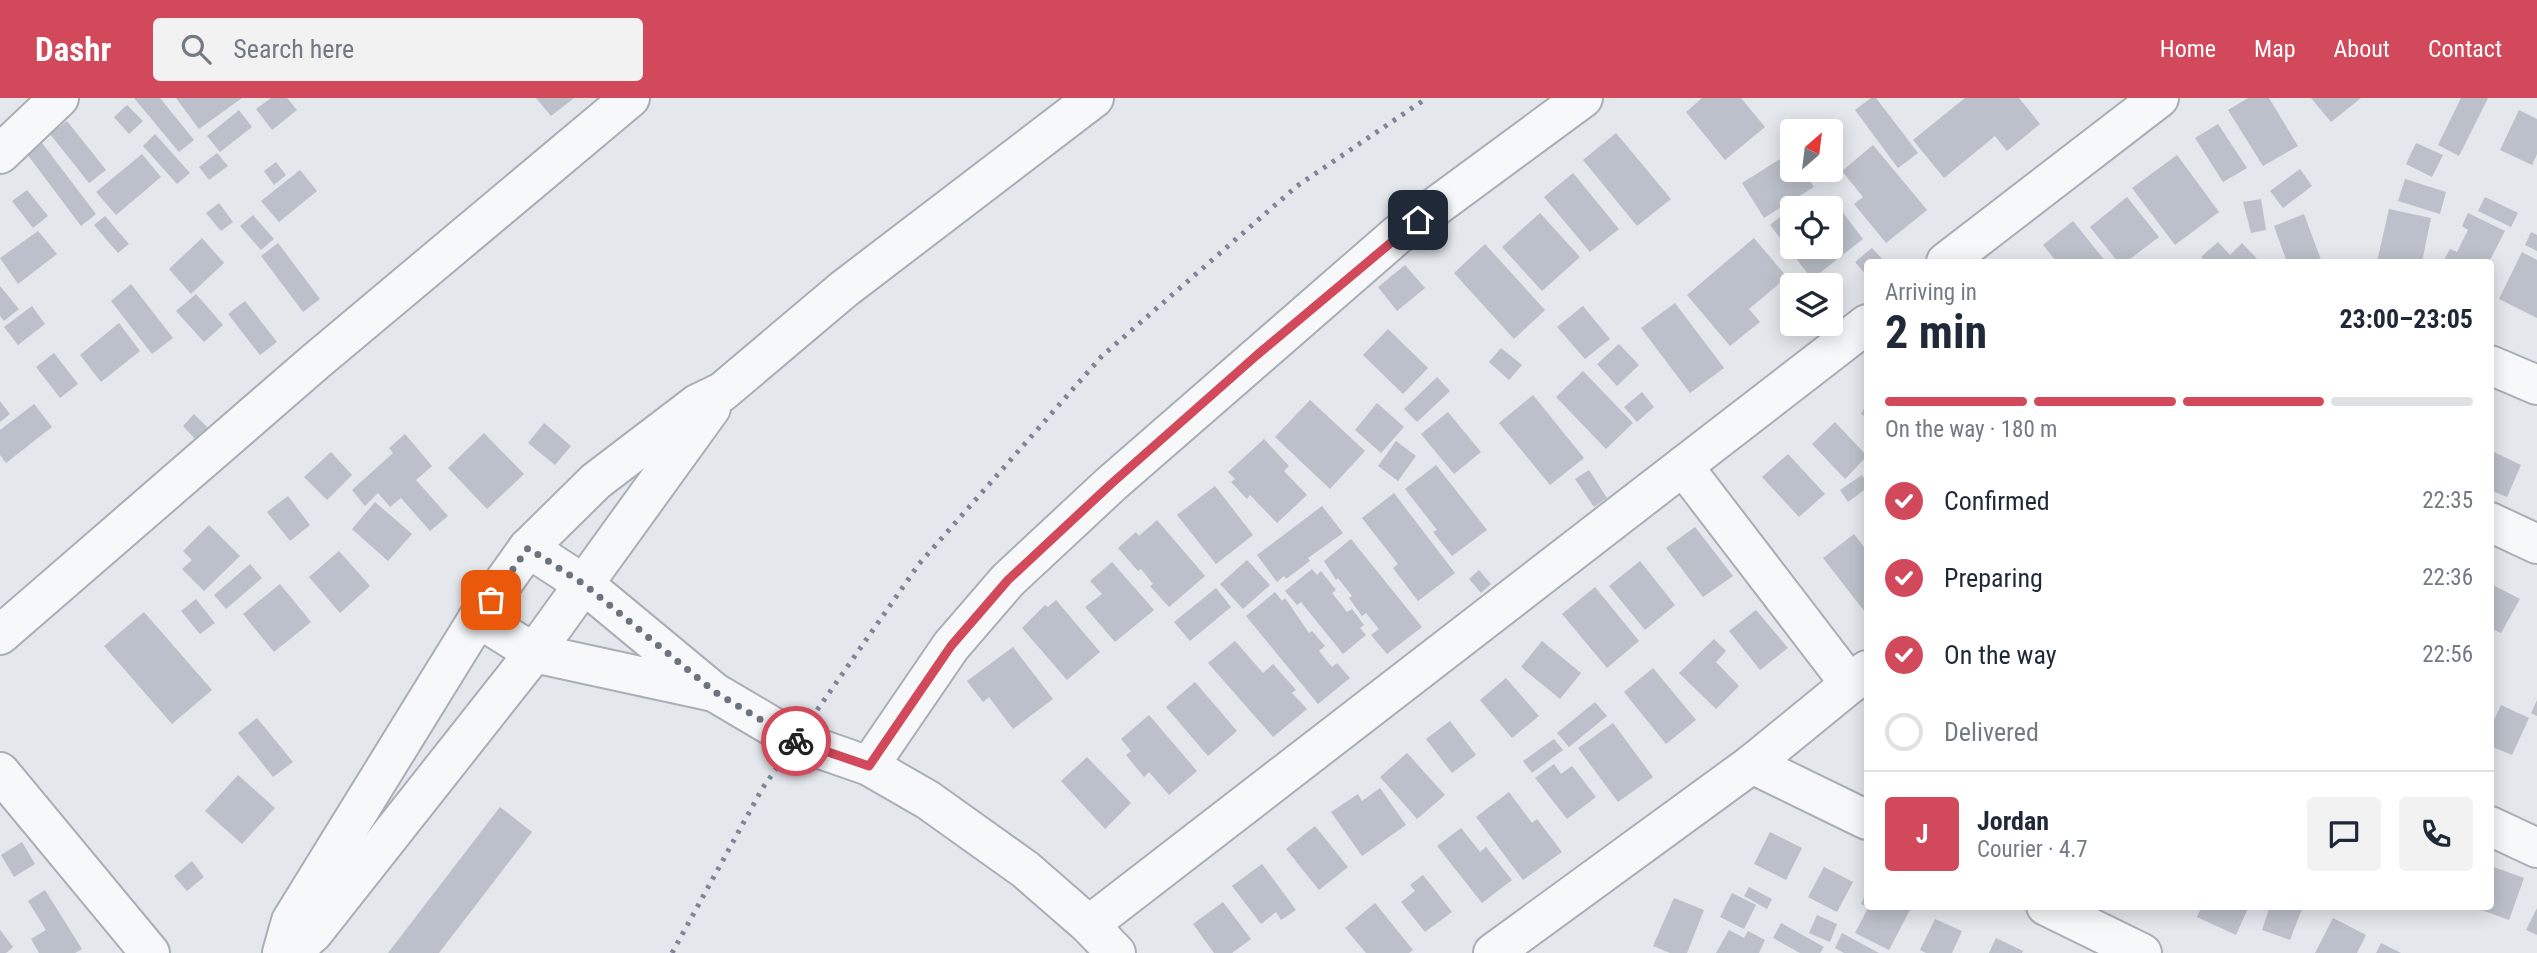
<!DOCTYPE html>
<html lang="en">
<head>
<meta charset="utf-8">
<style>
	body { margin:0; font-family:"Roboto Condensed",sans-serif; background:#f2f2f3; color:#1f2937; height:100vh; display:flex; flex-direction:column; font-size:26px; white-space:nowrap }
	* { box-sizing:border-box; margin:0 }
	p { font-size:23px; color:#747a83 }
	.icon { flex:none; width:38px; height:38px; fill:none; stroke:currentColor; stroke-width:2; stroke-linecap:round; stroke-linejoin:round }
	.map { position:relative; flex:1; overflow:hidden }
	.details { position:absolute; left:1864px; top:161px; width:630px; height:651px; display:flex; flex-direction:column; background:#fff; border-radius:7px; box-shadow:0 4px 18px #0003 }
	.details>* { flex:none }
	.needle { width:46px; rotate:28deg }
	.buttons { position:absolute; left:1780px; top:21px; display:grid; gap:14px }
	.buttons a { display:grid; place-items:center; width:63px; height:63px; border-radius:7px; background:#fff; box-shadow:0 4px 18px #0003; font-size:35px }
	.pin { position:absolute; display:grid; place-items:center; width:60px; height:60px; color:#fff; margin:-30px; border-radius:14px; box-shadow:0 4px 10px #0006 }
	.courier { position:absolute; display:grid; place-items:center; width:70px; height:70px; margin:-35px; border:5px solid #d1495b; border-radius:50%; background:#fff; color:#222; box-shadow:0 2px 9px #0007 }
	.summary em { font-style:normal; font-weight:700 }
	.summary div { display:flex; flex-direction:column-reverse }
	.summary { display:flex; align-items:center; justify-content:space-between; height:119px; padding:0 21px }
	h1 { font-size:46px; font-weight:700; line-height:52px }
	.bar { display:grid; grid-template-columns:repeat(4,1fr); gap:10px 7px; align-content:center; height:84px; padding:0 21px }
	.bar i { height:9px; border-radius:5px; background:#e0e1e3 }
	.bar .on { background:#d1495b }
	.bar p { grid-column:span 4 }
	.line { display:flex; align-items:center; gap:18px; padding:0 21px; border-top:2px solid #e0e1e3 }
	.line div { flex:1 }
	.round { display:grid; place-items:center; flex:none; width:74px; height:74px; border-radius:7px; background:#f2f2f3 }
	ol { padding:0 21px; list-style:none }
	li { display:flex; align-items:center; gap:21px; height:77px }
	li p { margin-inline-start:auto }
	li .icon { padding:7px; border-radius:50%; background:#d1495b; color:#fff; stroke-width:4 }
	li:last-child { color:#747a83 }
	li i { width:38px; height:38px; border:4px solid #e0e1e3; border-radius:50% }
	header { display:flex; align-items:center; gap:42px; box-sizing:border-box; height:98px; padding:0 35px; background:#d1495b; color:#fff }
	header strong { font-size:33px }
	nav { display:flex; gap:38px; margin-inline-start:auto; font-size:24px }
	.search { width:490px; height:63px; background:#f2f2f3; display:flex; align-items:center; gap:18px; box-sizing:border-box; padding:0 24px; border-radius:7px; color:#747a83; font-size:26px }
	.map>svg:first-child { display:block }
	.building { fill:#bbc0ca }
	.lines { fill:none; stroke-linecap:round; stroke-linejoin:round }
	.minor-casing { stroke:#a9aeb7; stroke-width:42 }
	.minor { stroke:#f7f8fa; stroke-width:38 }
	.rail { stroke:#7d8696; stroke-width:5; stroke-dasharray:3.5 7; stroke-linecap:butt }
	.done { stroke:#6c737f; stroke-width:7; stroke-dasharray:0 12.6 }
	.route { stroke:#d1495b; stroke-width:9 }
</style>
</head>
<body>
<header>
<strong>Dashr</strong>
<div class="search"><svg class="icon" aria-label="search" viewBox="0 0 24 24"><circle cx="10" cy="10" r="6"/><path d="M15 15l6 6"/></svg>Search here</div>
<nav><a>Home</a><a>Map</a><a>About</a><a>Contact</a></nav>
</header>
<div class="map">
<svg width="2537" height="855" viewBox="0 0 2537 855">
	<rect width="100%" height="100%" fill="#e4e7ec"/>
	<g class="building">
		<polygon points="134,0 160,0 194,42 179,54"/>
		<polygon points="176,0 242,0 199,31"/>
		<polygon points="271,0 287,0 297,12 272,32 256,11"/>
		<polygon points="536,0 574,0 551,18"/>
		<polygon points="1702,0 1741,0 1765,29 1725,62 1686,14"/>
		<polygon points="1871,0 1876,0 1918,55 1898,70 1855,12"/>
		<polygon points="1965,0 2019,0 2040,26 2007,53 1995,38 1944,80 1913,42"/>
		<polygon points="2248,0 2269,0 2298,48 2263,68 2228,12"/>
		<polygon points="2311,0 2361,0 2331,24"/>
		<polygon points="2461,0 2488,0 2459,58 2438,47"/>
		<polygon points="127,7 143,23 129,36 114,19"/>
		<polygon points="239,12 252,29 220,54 207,38"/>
		<polygon points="2519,12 2537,21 2537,56 2532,67 2500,52"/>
		<polygon points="67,23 106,72 89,85 50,36"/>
		<polygon points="2218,26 2247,70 2223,84 2195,40"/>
		<polygon points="1616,35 1671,101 1637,128 1583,62"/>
		<polygon points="155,36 190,75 177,86 143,48"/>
		<polygon points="42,45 96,116 81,128 27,56"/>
		<polygon points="2416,45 2443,57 2432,79 2406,66"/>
		<polygon points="1873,47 1927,112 1886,145 1854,106 1863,99 1842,73"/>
		<polygon points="1830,49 1842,64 1823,79 1817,72 1830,72"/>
		<polygon points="1791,54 1792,72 1803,72 1814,89 1764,120 1742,85"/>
		<polygon points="217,55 228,68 209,82 199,69"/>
		<polygon points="142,56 161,79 116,117 96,94"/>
		<polygon points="2177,57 2219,114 2175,147 2132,90"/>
		<polygon points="276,64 286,77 274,87 264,73"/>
		<polygon points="2300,71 2312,88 2283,110 2270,93"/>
		<polygon points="300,72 317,93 279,124 261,103"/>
		<polygon points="1573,75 1619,131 1590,154 1544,99"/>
		<polygon points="2405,81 2446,94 2440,116 2398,103"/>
		<polygon points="27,92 48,118 33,130 12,103"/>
		<polygon points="1830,98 1863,141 1812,181 1770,127 1791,110 1792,149 1830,149 1830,110 1813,110"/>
		<polygon points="2127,99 2159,139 2126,164 2118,164 2090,129"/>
		<polygon points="2485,99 2518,115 2511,129 2478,113"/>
		<polygon points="2261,101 2266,132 2251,135 2243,104"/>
		<polygon points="219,105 233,124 221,133 206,115"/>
		<polygon points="2389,111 2431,120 2422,164 2377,164"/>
		<polygon points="1540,115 1580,159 1542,193 1502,149"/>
		<polygon points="2468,115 2505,133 2489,164 2443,164 2450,151 2457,154 2468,132 2462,128"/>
		<polygon points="2304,116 2321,162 2314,164 2287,164 2274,128"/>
		<polygon points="253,117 274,141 261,152 240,128"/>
		<polygon points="105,118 129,146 118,155 94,127"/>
		<polygon points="2073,123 2106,164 2057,164 2043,147"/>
		<polygon points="38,133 57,156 18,186 0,160"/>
		<polygon points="2531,134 2537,137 2537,153 2525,147"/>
		<polygon points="202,140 224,165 191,196 169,171"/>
		<polygon points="1754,140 1787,179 1749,211 1760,224 1730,248 1687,197"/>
		<polygon points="2218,144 2230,157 2242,145 2260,164 2206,164 2201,159"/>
		<polygon points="278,145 320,201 303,214 261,158"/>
		<polygon points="1485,146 1545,212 1514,241 1454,175"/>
		<polygon points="1872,150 1885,164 1867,164 1867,178 1855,164"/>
		<polygon points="2522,154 2537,162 2537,220 2499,201"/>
		<polygon points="1405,167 1425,190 1397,213 1378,189"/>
		<polygon points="1793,177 1803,187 1792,187 1792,199 1782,187"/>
		<polygon points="131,186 173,240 152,256 111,203"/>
		<polygon points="0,188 19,211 4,223 0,218"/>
		<polygon points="196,196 223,227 204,244 176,213"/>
		<polygon points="245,203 277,244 260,257 228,216"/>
		<polygon points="1675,205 1724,270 1690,295 1641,230"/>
		<polygon points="32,208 45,226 18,247 4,229"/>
		<polygon points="1583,208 1610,241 1585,261 1557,229"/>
		<polygon points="119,225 140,253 101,284 80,257"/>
		<polygon points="1388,231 1428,270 1403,296 1363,257"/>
		<polygon points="1619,246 1639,267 1617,288 1597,266"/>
		<polygon points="1501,250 1522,267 1509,282 1489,264"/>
		<polygon points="54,255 78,286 60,300 36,269"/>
		<polygon points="1583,273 1633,325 1606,351 1556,299"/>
		<polygon points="1437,279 1450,293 1417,324 1404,311"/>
		<polygon points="1642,294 1654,309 1637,324 1624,309"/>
		<polygon points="1533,297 1584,360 1550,387 1499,325"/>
		<polygon points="1310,302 1365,353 1330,391 1275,339"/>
		<polygon points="0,303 10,316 0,324"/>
		<polygon points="1377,305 1404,329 1381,355 1355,332"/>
		<polygon points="1867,305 1867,320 1861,316"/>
		<polygon points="34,306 52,329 6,365 0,357 0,332"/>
		<polygon points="1448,314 1481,354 1454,376 1421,336"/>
		<polygon points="194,316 208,330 196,342 183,328"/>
		<polygon points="1835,324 1867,358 1845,381 1812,346"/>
		<polygon points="544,325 571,348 555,367 528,345"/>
		<polygon points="484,335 524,376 487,411 448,370"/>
		<polygon points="405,336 432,368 416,382 448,418 430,433 401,400 390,409 378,395 365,408 352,392 393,355 389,350"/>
		<polygon points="1264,341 1289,368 1284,373 1307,397 1277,425 1250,397 1247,401 1231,384 1235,381 1228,374"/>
		<polygon points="1396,343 1416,358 1398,383 1378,368"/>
		<polygon points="2490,352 2521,367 2507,399 2490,392"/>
		<polygon points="331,354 352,377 327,402 304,379"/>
		<polygon points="1788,356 1825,396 1799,419 1762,379"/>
		<polygon points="1436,367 1487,432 1452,458 1433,434 1437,432 1405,391"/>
		<polygon points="1589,372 1607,400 1594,409 1575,381"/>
		<polygon points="1862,377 1867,385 1867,390 1848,404 1840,392"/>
		<polygon points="1215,388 1253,437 1216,466 1177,417"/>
		<polygon points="1394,395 1455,475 1418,503 1393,470 1398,466 1362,420"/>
		<polygon points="288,398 310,427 290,443 267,414"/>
		<polygon points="375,404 412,436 388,463 352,431"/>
		<polygon points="1322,408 1343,435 1308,460 1310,463 1286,481 1284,478 1277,484 1257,457"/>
		<polygon points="1157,422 1205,478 1169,509 1150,488 1153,486 1141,471 1138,473 1118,450 1136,434 1139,438"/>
		<polygon points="209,427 240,458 204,493 182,471 192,462 183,453"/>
		<polygon points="1695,429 1733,478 1703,499 1666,450"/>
		<polygon points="1854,436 1867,453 1867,512 1865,514 1823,460"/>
		<polygon points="1351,441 1422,529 1387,556 1371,537 1379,531 1366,515 1362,518 1349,500 1352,498 1338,480 1336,482 1324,463"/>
		<polygon points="339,453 370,488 340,515 309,479"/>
		<polygon points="1247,462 1270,487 1243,511 1220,486"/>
		<polygon points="1640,463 1675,507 1645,532 1609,488"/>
		<polygon points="1112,464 1154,512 1115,544 1085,509 1102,496 1090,483"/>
		<polygon points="250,466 262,480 226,511 214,497"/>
		<polygon points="1312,471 1317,477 1321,473 1336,492 1332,495 1347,514 1352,511 1364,527 1360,530 1366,537 1343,556 1301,504 1297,507 1285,493"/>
		<polygon points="1479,472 1491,486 1481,495 1469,481"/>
		<polygon points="280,486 311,524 274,554 243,516"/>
		<polygon points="2493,487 2520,501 2501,535 2490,530 2490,493"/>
		<polygon points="1595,489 1639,543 1607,570 1562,516"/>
		<polygon points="1216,490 1231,509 1190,543 1174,524"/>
		<polygon points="1275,494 1282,503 1285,500 1309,535 1312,533 1325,548 1319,553 1332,569 1337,565 1350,580 1318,606 1246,518"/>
		<polygon points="196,501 215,525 200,536 181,513"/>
		<polygon points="1056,502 1100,554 1067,582 1022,530 1045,507 1048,509"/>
		<polygon points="1756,512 1788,550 1760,572 1729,533"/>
		<polygon points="144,514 212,592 172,626 104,548"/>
		<polygon points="1714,541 1726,553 1716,564 1739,588 1716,611 1679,575"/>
		<polygon points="1235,543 1263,575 1273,566 1296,592 1292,595 1307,611 1273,639 1208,565"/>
		<polygon points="1542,543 1581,575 1560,601 1521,569"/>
		<polygon points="1013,549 1053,601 1013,631 989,599 983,604 967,583"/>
		<polygon points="1653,570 1696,622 1666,646 1624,594"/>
		<polygon points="1506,580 1539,618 1512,640 1480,602"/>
		<polygon points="1195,584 1237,633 1208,658 1166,609"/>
		<polygon points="2537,602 2537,618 2531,615"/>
		<polygon points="1595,604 1607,618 1569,649 1557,635"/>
		<polygon points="2501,607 2529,620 2512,657 2490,648 2490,630"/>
		<polygon points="1149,617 1197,673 1169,697 1149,674 1144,679 1126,657 1131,653 1121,641"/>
		<polygon points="257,620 293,664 273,679 238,635"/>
		<polygon points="1450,623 1476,657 1452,675 1426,641"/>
		<polygon points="1613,625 1653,679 1618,704 1578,650"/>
		<polygon points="1554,641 1563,652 1532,675 1523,663"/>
		<polygon points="1407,655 1445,697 1417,721 1380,679"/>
		<polygon points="1087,659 1131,705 1105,731 1061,683"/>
		<polygon points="1554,666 1561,676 1572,668 1596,699 1567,721 1535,680"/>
		<polygon points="238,677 275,710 242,746 205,713"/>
		<polygon points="1380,690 1406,727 1362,758 1331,714 1358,696 1362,703"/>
		<polygon points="1509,694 1532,725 1537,721 1562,754 1523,782 1476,719"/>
		<polygon points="500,709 532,734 439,855 388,855"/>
		<polygon points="1315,728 1348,769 1319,792 1286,751"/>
		<polygon points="1461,730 1480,754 1486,749 1512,782 1482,805 1437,748"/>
		<polygon points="1770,734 1802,750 1786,782 1754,766"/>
		<polygon points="22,744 35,766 14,779 1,757"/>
		<polygon points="192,763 204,779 187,793 174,778"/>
		<polygon points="1262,766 1296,812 1281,822 1276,814 1261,826 1232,788"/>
		<polygon points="2491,768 2524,780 2509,822 2476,810 2477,808 2490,808"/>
		<polygon points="1824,769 1853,784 1837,814 1808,799"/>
		<polygon points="1423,777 1452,814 1425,834 1401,804 1415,793 1410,787"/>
		<polygon points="1749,789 1772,801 1767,811 1744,798"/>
		<polygon points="45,792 82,851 75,855 39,855 31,841 46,832 28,803"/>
		<polygon points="1867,793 1867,809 1861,806"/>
		<polygon points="1732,795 1756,807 1744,831 1720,819"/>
		<polygon points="1674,800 1704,812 1687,855 1670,855 1653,848"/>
		<polygon points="1223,804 1251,841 1232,855 1214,855 1193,826"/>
		<polygon points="1375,805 1413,852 1409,855 1366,855 1345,830"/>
		<polygon points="1869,808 1912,808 1889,852 1855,835"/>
		<polygon points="2202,808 2249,808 2236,837 2197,819"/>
		<polygon points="2270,808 2303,808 2290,842 2262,832"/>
		<polygon points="2537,810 2537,837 2526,832"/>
		<polygon points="1817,817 1837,826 1830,844 1809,835"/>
		<polygon points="2333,820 2366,837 2357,855 2315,855"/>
		<polygon points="1935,821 1962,833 1952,855 1926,855 1920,852"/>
		<polygon points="1781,825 1824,849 1820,855 1800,855 1773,840"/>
		<polygon points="0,832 13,849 6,855 0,855"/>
		<polygon points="1729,832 1744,840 1748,833 1765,842 1759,855 1716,855"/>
		<polygon points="1842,835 1879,855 1844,855 1835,850"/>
		<polygon points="1996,840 2023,853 2022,855 1989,855"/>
		<polygon points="2381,845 2401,855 2376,855"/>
	</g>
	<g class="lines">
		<defs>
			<g id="minor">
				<polyline points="0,56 59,0"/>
				<polyline points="1946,164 2159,0"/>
				<polyline points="2490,267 2537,287"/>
				<polyline points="1683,368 1850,586"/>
				<polyline points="2490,424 2537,446"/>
				<polyline points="528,450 585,487 714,594 797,643 869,668 928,702 1026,772 1089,827 1116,855"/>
				<polyline points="478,520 534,555 709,593"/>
				<polyline points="0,537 315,264 630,0"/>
				<polyline points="1752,666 1867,722"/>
				<polyline points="869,668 951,548 1008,482 1111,386 1397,137 1583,0"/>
				<polyline points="0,674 150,855"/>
				<polyline points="2490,728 2537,750"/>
				<polyline points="2046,808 2142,855"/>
				<polyline points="1089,827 1867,226"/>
				<polyline points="282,855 291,823 478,520 528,450 596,383 697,306 722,294 844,191 1094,0"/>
				<polyline points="290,855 313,835 534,555 711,310"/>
				<polyline points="1493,855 1752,666 1867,572"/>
			</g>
		</defs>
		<use href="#minor" class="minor-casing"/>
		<use href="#minor" class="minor"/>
		<polyline class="rail" points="672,855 762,691 919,466 1102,258 1297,88 1427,0"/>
	</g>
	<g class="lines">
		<polyline class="done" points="491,502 528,450 585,487 715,594 796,643"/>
		<polyline class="route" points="796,643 869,668 951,548 1008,482 1111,386 1257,257 1418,122"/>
	</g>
</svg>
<div class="buttons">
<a><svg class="needle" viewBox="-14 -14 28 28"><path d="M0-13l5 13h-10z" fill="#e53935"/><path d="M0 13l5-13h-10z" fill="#747a83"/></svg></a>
<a><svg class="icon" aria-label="locate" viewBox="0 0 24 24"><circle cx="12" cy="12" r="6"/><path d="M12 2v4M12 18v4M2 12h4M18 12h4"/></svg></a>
<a><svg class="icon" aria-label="layers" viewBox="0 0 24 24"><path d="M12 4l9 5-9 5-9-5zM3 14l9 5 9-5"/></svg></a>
</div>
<div class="pin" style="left:491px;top:502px;background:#ea580c"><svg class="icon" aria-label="bag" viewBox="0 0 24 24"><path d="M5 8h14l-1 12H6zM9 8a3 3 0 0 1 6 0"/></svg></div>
<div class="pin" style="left:1418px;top:122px;background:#1f2937"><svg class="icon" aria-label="home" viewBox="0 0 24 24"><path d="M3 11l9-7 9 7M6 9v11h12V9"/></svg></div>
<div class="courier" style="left:796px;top:643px"><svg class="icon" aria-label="bike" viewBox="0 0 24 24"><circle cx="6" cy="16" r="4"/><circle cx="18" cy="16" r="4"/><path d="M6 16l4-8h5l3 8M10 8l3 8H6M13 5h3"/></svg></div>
<section class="details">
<div class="summary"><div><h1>2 min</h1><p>Arriving in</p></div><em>23:00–23:05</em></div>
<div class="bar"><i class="on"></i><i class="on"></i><i class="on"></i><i></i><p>On the way · 180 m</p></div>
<ol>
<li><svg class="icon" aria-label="check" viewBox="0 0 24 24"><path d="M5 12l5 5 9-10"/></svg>Confirmed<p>22:35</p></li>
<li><svg class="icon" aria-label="check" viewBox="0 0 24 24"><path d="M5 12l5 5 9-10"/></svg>Preparing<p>22:36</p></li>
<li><svg class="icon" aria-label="check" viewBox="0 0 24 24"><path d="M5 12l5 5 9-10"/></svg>On the way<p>22:56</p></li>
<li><i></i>Delivered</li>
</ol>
<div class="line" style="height:126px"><b class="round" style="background:#d1495b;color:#fff">J</b><div><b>Jordan</b><p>Courier · 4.7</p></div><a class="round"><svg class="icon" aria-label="chat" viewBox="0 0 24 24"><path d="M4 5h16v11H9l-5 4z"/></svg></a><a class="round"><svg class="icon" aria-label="phone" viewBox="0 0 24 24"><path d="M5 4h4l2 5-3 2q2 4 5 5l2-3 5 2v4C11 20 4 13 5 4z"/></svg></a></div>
</section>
</div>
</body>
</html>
